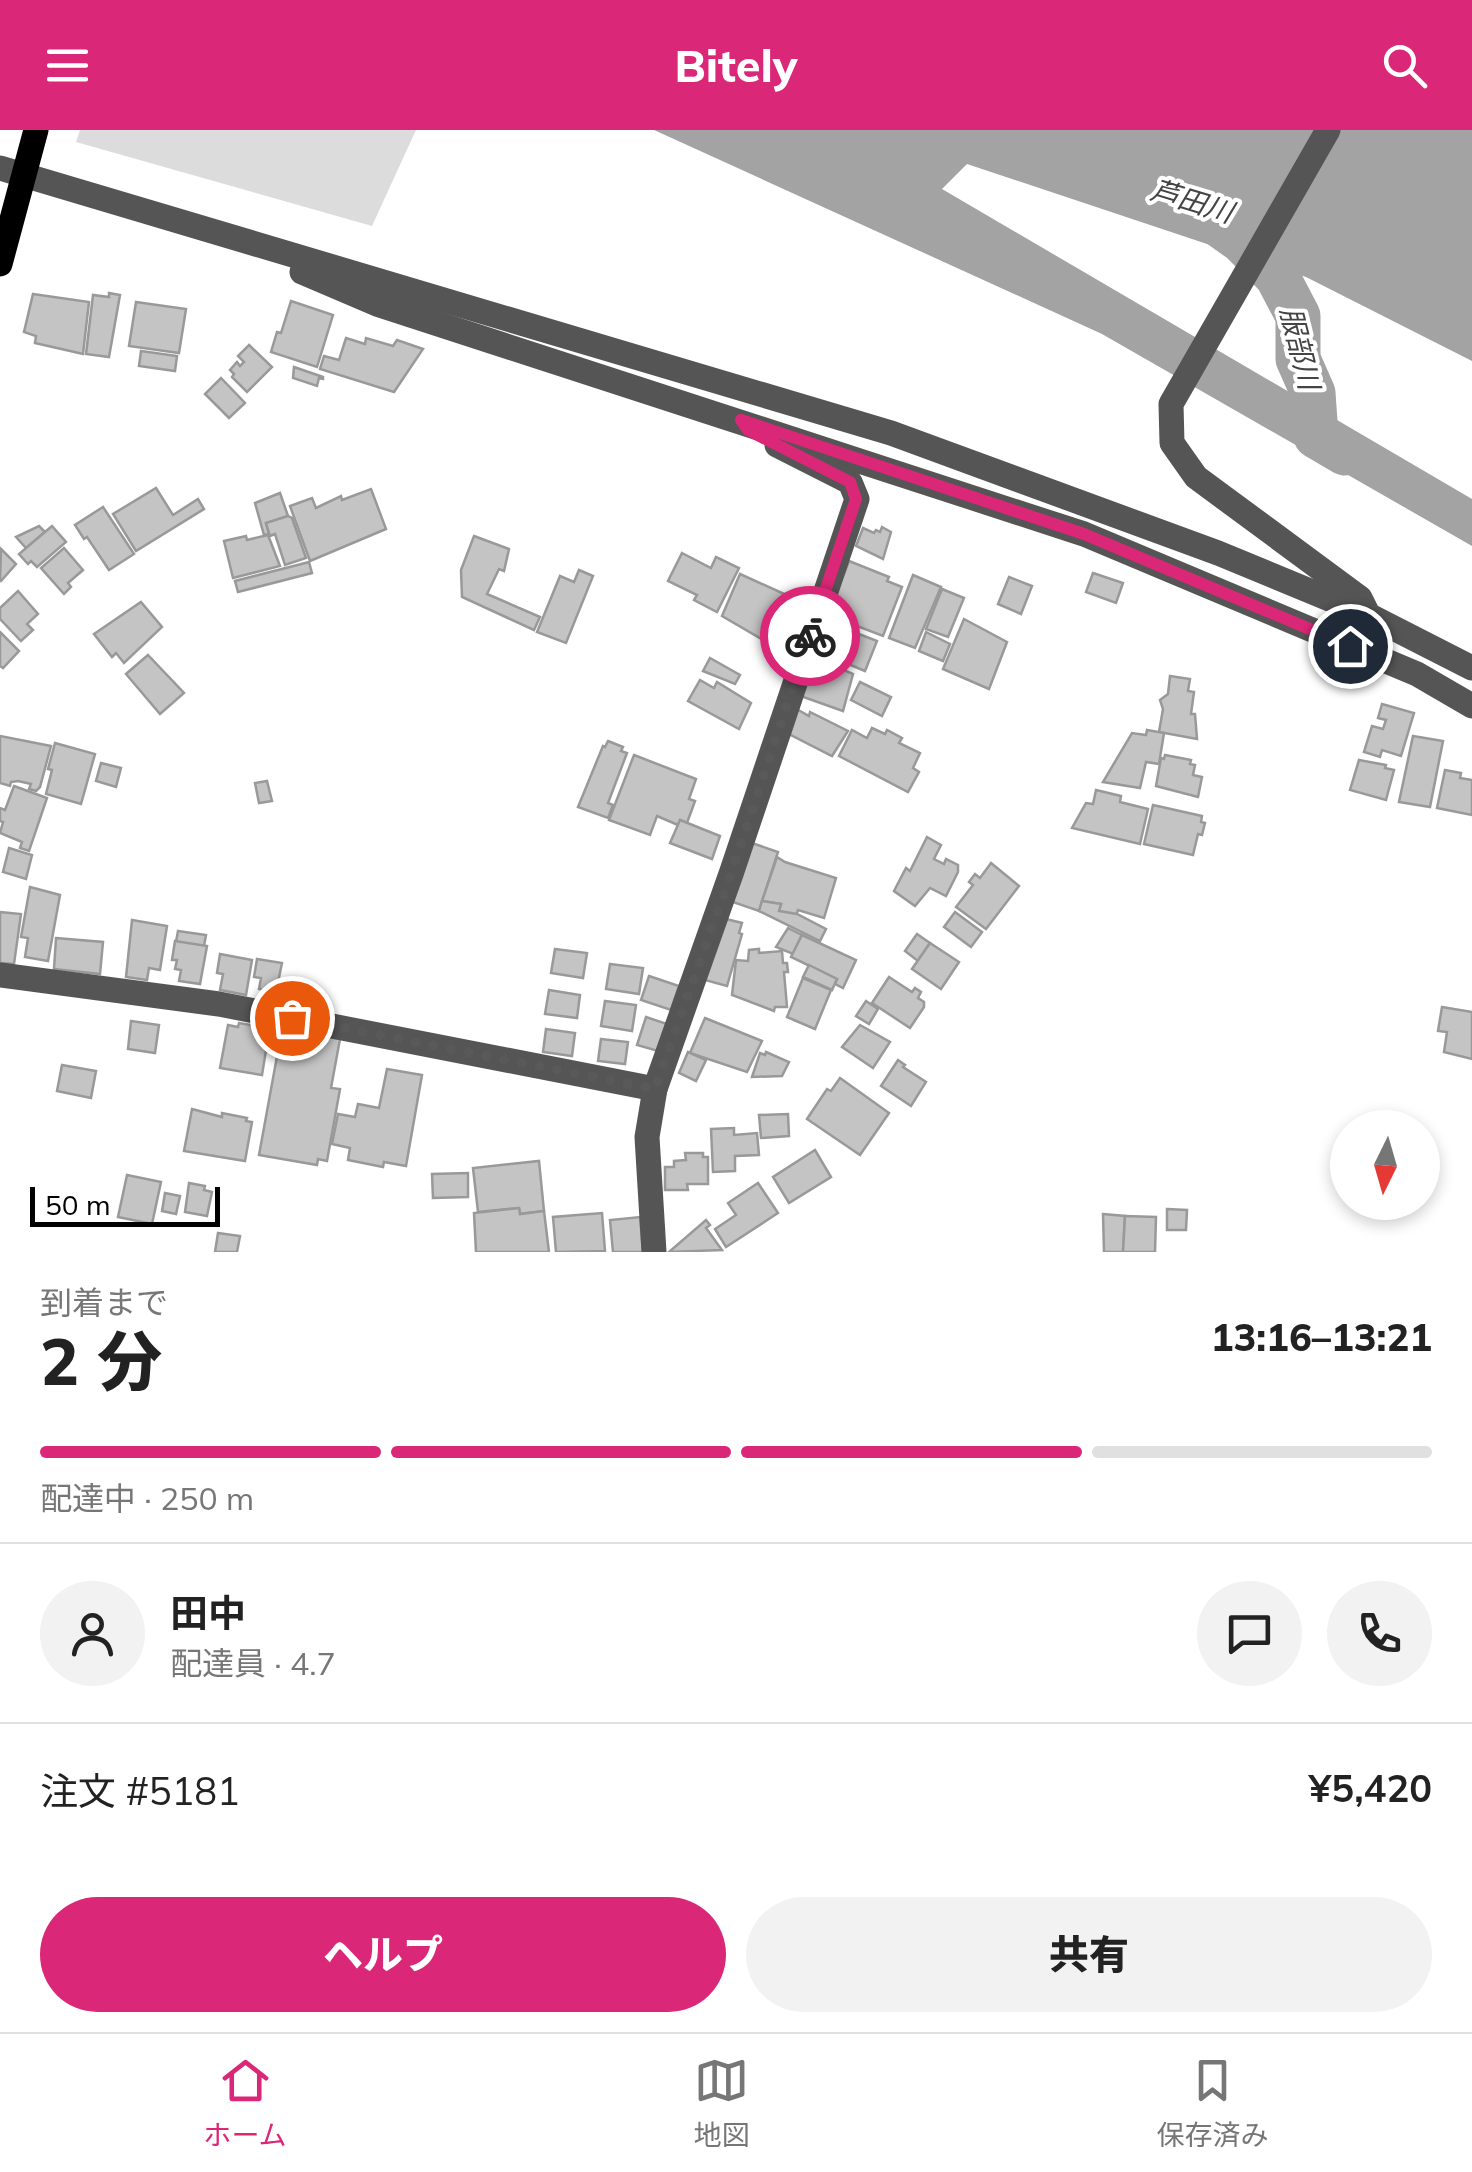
<!DOCTYPE html>
<html lang="ja">
<head>
<meta charset="utf-8">
<style>
	body { margin:0; font-family:Mulish,"Noto Sans JP",sans-serif; background:#f2f2f2; color:#222; height:100vh; display:flex; flex-direction:column; font-size:38px; white-space:nowrap }
	* { box-sizing:border-box; margin:0 }
	p { font-size:32px; color:#767676 }
	.icon { flex:none; width:55px; height:55px; fill:none; stroke:currentColor; stroke-width:2; stroke-linecap:round; stroke-linejoin:round }
	.map { position:relative; height:1122px; overflow:hidden }
	.sheet { display:flex; flex-direction:column; background:#fff; flex:1 }
	.sheet>* { flex:none }
	.needle { width:65px; rotate:185deg }
	.fabs { position:absolute; left:1330px; top:980px; display:grid; gap:20px }
	.fabs a { display:grid; place-items:center; width:110px; height:110px; border-radius:50%; background:#fff; box-shadow:0 5px 15px #0003; font-size:50px }
	.scale { position:absolute; left:30px; bottom:25px; width:190px; box-sizing:border-box; padding-left:10px; border:5px solid #000; border-top:0; font-size:28px; line-height:35px; white-space:nowrap; color:#000; -webkit-text-stroke:8px #fff; paint-order:stroke }
	.pin { position:absolute; display:grid; place-items:center; width:85px; height:85px; color:#fff; margin:-42px; border:5px solid #fff; border-radius:50%; box-shadow:0 2px 10px #0007 }
	.courier { position:absolute; display:grid; place-items:center; width:100px; height:100px; margin:-50px; border:8px solid #db2777; border-radius:50%; background:#fff; color:#222; box-shadow:0 2px 12px #0007 }
	.summary em { font-style:normal; font-weight:800 }
	.summary div { display:flex; flex-direction:column-reverse }
	.summary { display:flex; align-items:center; justify-content:space-between; height:170px; padding:0 40px }
	h1 { font-size:65px; font-weight:800; line-height:75px }
	.bar { display:grid; grid-template-columns:repeat(4,1fr); gap:15px 10px; align-content:center; height:120px; padding:0 40px }
	.bar i { height:12px; border-radius:8px; background:#e0e0e0 }
	.bar .on { background:#db2777 }
	.bar p { grid-column:span 4 }
	.line { display:flex; align-items:center; gap:25px; padding:0 40px; border-top:2px solid #e0e0e0 }
	.line div { flex:1 }
	.round { display:grid; place-items:center; flex:none; width:105px; height:105px; border-radius:52px; background:#f2f2f2 }
	.button { display:flex; gap:20px; margin-top:auto; padding:20px 40px }
	.button a { flex:1; height:115px; border-radius:60px; background:#db2777; color:#fff; font-size:40px; font-weight:800; line-height:115px; text-align:center }
	.button a+a { background:#f2f2f2; color:#222 }
	header { display:flex; justify-content:space-between; align-items:center; height:130px; padding:0 40px; background:#db2777; color:#fff; font-size:45px; font-weight:800 }
	.menu { display:flex; justify-content:space-around; align-items:center; height:140px; border-top:2px solid #e0e0e0; background:#fff; font-size:28px; color:#767676 }
	.menu a { display:grid; justify-items:center; gap:5px }
	.menu .on { color:#db2777 }
	.map>svg:first-child { display:block }
	.green { fill:#dcdcdc }
	.water { fill:#a3a3a3 }
	.lines { fill:none; stroke-linecap:round; stroke-linejoin:round }
	.river { stroke:#a3a3a3; stroke-width:45 }
	.building { fill:#c4c4c4; stroke:#999; stroke-width:2.5 }
	.minor { stroke:#555; stroke-width:25 }
	.major { stroke:#000; stroke-width:25 }
	.done { stroke:#595959; stroke-width:10; stroke-dasharray:0 18 }
	.route { stroke:#db2777; stroke-width:12 }
	.labels { text-anchor:middle; stroke-width:8; stroke-linejoin:round; paint-order:stroke }
	.water-label { font-size:28px; font-style:italic; fill:#444; stroke:#fff }
</style>
</head>
<body>
<header><svg class="icon" aria-label="menu" viewBox="0 0 24 24"><path d="M4 6h16M4 12h16M4 18h16"/></svg>Bitely<svg class="icon" aria-label="search" viewBox="0 0 24 24"><circle cx="10" cy="10" r="6"/><path d="M15 15l6 6"/></svg></header>
<div class="map">
<svg width="1472" height="1122" viewBox="0 0 1472 1122">
	<rect width="100%" height="100%" fill="#fff"/>
	<polygon class="green" points="80,0 416,0 372,96 76,12"/>
	<polygon class="water" points="654,0 1472,0 1472,231 1306,147 967,34 942,59 1472,369 1472,416 1102,204"/>
	<g class="lines">
		<polyline class="river" points="1218,94 1242,111 1277,146 1298,186 1298,229 1313,263 1316,306 1345,323"/>
	</g>
	<g class="building">
		<polygon points="109,163 120,165 109,227 86,224 93,165 109,167"/>
		<polygon points="33,164 89,172 83,224 35,213 36,206 24,202"/>
		<polygon points="291,171 333,185 317,237 271,222 277,202 281,203"/>
		<polygon points="136,172 186,179 179,223 129,216"/>
		<polygon points="346,208 365,214 366,208 393,216 397,210 423,219 394,262 320,239 324,226 339,230"/>
		<polygon points="249,215 272,237 247,262 232,247 234,244 230,240 237,232 240,236 244,232 238,226"/>
		<polygon points="141,221 177,226 175,241 139,236"/>
		<polygon points="294,237 323,247 323,249 319,248 317,256 293,248"/>
		<polygon points="221,248 245,273 229,288 205,264"/>
		<polygon points="156,358 173,385 198,369 204,379 136,421 113,384"/>
		<polygon points="371,359 386,399 310,431 290,376 312,368 316,378 341,366 342,370"/>
		<polygon points="280,363 288,386 266,393 269,404 264,405 255,373"/>
		<polygon points="103,377 134,424 109,440 87,407 84,409 75,395"/>
		<polygon points="288,386 292,388 306,428 285,435 275,404 270,406 266,393"/>
		<polygon points="39,396 45,402 26,418 16,407"/>
		<polygon points="52,396 66,412 37,437 31,431 28,434 19,424"/>
		<polygon points="882,397 891,402 883,429 856,416 863,398 874,403 876,400 880,402"/>
		<polygon points="268,405 280,436 233,448 224,411 246,406 247,410"/>
		<polygon points="474,406 509,419 504,441 499,439 487,464 540,487 534,500 462,467 461,440"/>
		<polygon points="64,418 83,440 68,453 71,457 64,464 41,438"/>
		<polygon points="1,419 16,434 1,451 0,450"/>
		<polygon points="682,423 711,438 716,427 739,438 717,482 694,470 697,465 668,451"/>
		<polygon points="849,431 889,447 887,451 902,457 883,506 828,485"/>
		<polygon points="309,432 312,443 238,462 235,451"/>
		<polygon points="579,440 593,446 566,513 537,502 560,446 574,452"/>
		<polygon points="1093,443 1123,453 1116,473 1086,462"/>
		<polygon points="740,444 793,468 796,460 813,467 789,525 722,486"/>
		<polygon points="913,445 941,457 915,518 889,508"/>
		<polygon points="1009,447 1032,456 1021,484 998,474"/>
		<polygon points="942,459 964,468 948,507 926,499"/>
		<polygon points="18,461 38,484 27,494 33,500 21,511 0,489 0,478"/>
		<polygon points="141,472 162,497 124,533 116,523 112,527 94,504"/>
		<polygon points="964,489 1007,512 989,559 943,539"/>
		<polygon points="841,497 877,511 865,541 829,526"/>
		<polygon points="0,502 19,521 3,538 0,536"/>
		<polygon points="926,502 950,514 943,531 919,521"/>
		<polygon points="148,525 184,563 160,584 126,544"/>
		<polygon points="809,525 853,544 843,581 795,564"/>
		<polygon points="710,528 740,545 735,554 703,541"/>
		<polygon points="1170,546 1190,549 1188,561 1194,562 1191,584 1195,584 1197,609 1159,602 1163,579 1160,570 1168,564"/>
		<polygon points="700,550 714,558 717,552 751,573 739,599 688,571"/>
		<polygon points="860,552 891,567 882,586 851,570"/>
		<polygon points="1382,574 1414,583 1401,626 1382,620 1380,627 1364,622 1372,596 1383,599 1386,590 1378,588"/>
		<polygon points="793,577 809,586 810,582 848,601 832,626 781,600"/>
		<polygon points="872,598 885,604 887,600 902,608 899,613 920,623 913,638 919,642 908,662 839,626 852,600 867,608"/>
		<polygon points="1147,600 1164,603 1159,634 1146,632 1140,658 1103,652 1132,603 1146,605"/>
		<polygon points="0,606 51,616 40,657 36,661 29,659 31,654 18,651 11,652 10,656 0,653"/>
		<polygon points="1413,606 1443,611 1430,677 1399,672"/>
		<polygon points="608,611 623,617 621,621 627,623 608,673 613,675 608,688 578,677 603,616 605,617"/>
		<polygon points="55,613 95,624 81,674 46,664 52,640 48,639"/>
		<polygon points="634,625 696,649 689,669 695,671 687,693 680,690 678,695 657,686 650,705 609,690"/>
		<polygon points="1165,625 1191,630 1190,634 1195,635 1193,645 1202,647 1198,667 1156,656 1161,628 1164,629"/>
		<polygon points="1359,630 1386,635 1385,638 1394,640 1386,670 1350,660"/>
		<polygon points="101,633 121,638 116,657 96,651"/>
		<polygon points="1445,640 1461,643 1460,648 1472,650 1472,685 1437,678"/>
		<polygon points="267,651 272,671 259,673 255,653"/>
		<polygon points="14,656 47,668 29,721 20,718 22,712 0,703 3,692 0,691 0,678 5,680"/>
		<polygon points="1096,660 1121,666 1120,672 1148,679 1140,714 1072,698 1086,673 1093,674"/>
		<polygon points="1153,675 1202,686 1201,692 1205,693 1202,705 1198,704 1193,725 1144,714"/>
		<polygon points="680,690 720,706 712,729 670,713"/>
		<polygon points="927,707 941,715 934,729 944,734 946,729 958,735 958,742 946,766 930,758 915,776 894,761 906,738 910,741"/>
		<polygon points="746,711 778,722 759,781 727,770"/>
		<polygon points="9,718 32,725 26,749 3,742"/>
		<polygon points="777,727 785,732 836,748 824,788 798,780 796,786 779,781 781,774 762,771"/>
		<polygon points="991,733 1019,756 986,799 956,777 973,755 969,752 975,744 980,748"/>
		<polygon points="30,757 60,765 48,831 25,827 28,808 21,807"/>
		<polygon points="762,771 781,774 779,781 797,784 826,799 820,811 759,781"/>
		<polygon points="0,782 21,784 14,834 0,833"/>
		<polygon points="955,782 982,802 971,817 944,797"/>
		<polygon points="722,788 742,793 739,803 742,804 727,856 701,849"/>
		<polygon points="132,790 167,796 160,840 149,838 147,850 126,847"/>
		<polygon points="788,798 802,805 793,824 776,817"/>
		<polygon points="178,801 206,805 204,816 176,812"/>
		<polygon points="917,804 930,813 918,831 905,821"/>
		<polygon points="802,805 856,830 843,858 835,854 837,849 791,827"/>
		<polygon points="56,808 103,812 100,844 54,839"/>
		<polygon points="175,811 207,816 200,854 179,851 181,840 175,839 177,830 172,830"/>
		<polygon points="930,813 959,832 941,859 912,839"/>
		<polygon points="555,819 587,823 583,848 551,843"/>
		<polygon points="759,819 759,823 782,821 783,833 787,833 788,842 784,842 787,877 775,877 774,881 732,865 736,830 748,831 749,820"/>
		<polygon points="220,824 252,830 246,865 220,860 223,844 217,843"/>
		<polygon points="257,829 282,833 276,862 259,859 261,848 254,847"/>
		<polygon points="610,834 643,838 639,864 606,859"/>
		<polygon points="809,835 837,849 832,860 803,847"/>
		<polygon points="649,846 679,856 671,880 641,870"/>
		<polygon points="889,847 912,862 915,858 921,862 918,868 924,872 924,877 910,898 872,873"/>
		<polygon points="803,848 831,860 815,899 787,887"/>
		<polygon points="549,860 580,865 577,888 545,884"/>
		<polygon points="605,871 636,875 632,901 601,896"/>
		<polygon points="866,871 878,879 869,894 856,886"/>
		<polygon points="1442,877 1472,882 1472,929 1444,922 1447,902 1438,901"/>
		<polygon points="646,887 667,894 658,921 637,915"/>
		<polygon points="705,888 762,911 747,942 690,923"/>
		<polygon points="131,891 159,895 155,923 128,919"/>
		<polygon points="239,893 262,897 262,900 269,902 262,945 220,938 228,895 238,897"/>
		<polygon points="860,895 890,912 873,938 842,917"/>
		<polygon points="282,899 340,909 331,958 340,959 327,1031 318,1029 317,1035 259,1025"/>
		<polygon points="546,899 575,903 572,926 543,922"/>
		<polygon points="601,909 628,912 625,934 598,931"/>
		<polygon points="688,922 706,930 696,951 679,943"/>
		<polygon points="766,922 789,932 782,946 752,947 760,923 765,925"/>
		<polygon points="898,930 905,935 903,937 926,952 911,976 881,956"/>
		<polygon points="62,935 96,941 91,968 57,961"/>
		<polygon points="387,939 422,945 406,1036 384,1032 383,1037 348,1030 350,1018 332,1014 338,984 355,987 358,974 379,978"/>
		<polygon points="840,948 889,983 860,1025 807,989 827,959 831,961"/>
		<polygon points="192,979 222,987 222,983 247,988 246,991 252,992 245,1031 184,1021"/>
		<polygon points="788,984 789,1006 761,1008 759,985"/>
		<polygon points="734,998 734,1005 757,1003 759,1025 735,1026 735,1041 713,1042 711,999"/>
		<polygon points="815,1020 831,1047 789,1073 773,1047"/>
		<polygon points="685,1023 703,1023 703,1027 708,1027 708,1054 687,1054 688,1060 665,1060 665,1037 674,1037 674,1031 686,1030"/>
		<polygon points="539,1031 544,1081 520,1084 519,1078 478,1082 473,1038"/>
		<polygon points="468,1043 468,1067 433,1068 432,1044"/>
		<polygon points="127,1045 161,1052 152,1094 118,1087"/>
		<polygon points="189,1053 205,1056 204,1060 212,1062 207,1086 185,1082"/>
		<polygon points="758,1053 778,1083 726,1117 715,1099 736,1085 728,1073"/>
		<polygon points="165,1063 180,1066 176,1084 162,1081"/>
		<polygon points="519,1078 520,1084 544,1081 549,1122 476,1122 474,1083"/>
		<polygon points="1167,1079 1187,1080 1186,1100 1167,1100"/>
		<polygon points="602,1083 605,1121 556,1122 553,1087"/>
		<polygon points="1103,1084 1125,1086 1123,1122 1104,1122"/>
		<polygon points="1125,1086 1156,1087 1155,1122 1123,1122"/>
		<polygon points="640,1087 643,1122 613,1122 610,1090"/>
		<polygon points="706,1090 710,1095 706,1098 722,1120 669,1122"/>
		<polygon points="218,1103 240,1106 237,1122 215,1122"/>
	</g>
	<g class="lines">
		<g class="minor">
			<polyline points="1328,0 1171,274 1172,313 1196,347 1360,468 1366,480"/>
			<polyline points="0,38 891,303 1218,423 1368,485 1472,538"/>
			<polyline points="302,142 377,174 1084,404 1417,544 1472,576"/>
			<polyline points="0,845 219,874 655,959"/>
			<polyline points="654,1122 647,1007 655,959 732,741 857,369 850,352 777,315"/>
		</g>
		<polyline class="major" points="0,134 36,0"/>
	</g>
	<g class="lines">
		<polyline class="done" points="292,888 655,959 732,741 810,506"/>
		<polyline class="route" points="810,506 856,369 850,352 748,300 741,290 1084,404 1350,516"/>
	</g>
	<g class="labels">
		<g class="water-label">
			<text transform="translate(1192 71) rotate(17)" y="10">芦田川</text>
			<text transform="translate(1300 218) rotate(76)" y="10">服部川</text>
		</g>
	</g>
</svg>
<div class="fabs">
<a><svg class="needle" viewBox="-14 -14 28 28"><path d="M0-13l5 13h-10z" fill="#e53935"/><path d="M0 13l5-13h-10z" fill="#767676"/></svg></a>
</div>
<div class="scale">50 m</div>
<div class="pin" style="left:292px;top:888px;background:#ea580c"><svg class="icon" aria-label="bag" viewBox="0 0 24 24"><path d="M5 8h14l-1 12H6zM9 8a3 3 0 0 1 6 0"/></svg></div>
<div class="pin" style="left:1350px;top:516px;background:#1f2937"><svg class="icon" aria-label="home" viewBox="0 0 24 24"><path d="M3 11l9-7 9 7M6 9v11h12V9"/></svg></div>
<div class="courier" style="left:810px;top:506px"><svg class="icon" aria-label="bike" viewBox="0 0 24 24"><circle cx="6" cy="16" r="4"/><circle cx="18" cy="16" r="4"/><path d="M6 16l4-8h5l3 8M10 8l3 8H6M13 5h3"/></svg></div>
</div>
<section class="sheet">
<div class="summary"><div><h1>2 分</h1><p>到着まで</p></div><em>13:16–13:21</em></div>
<div class="bar"><i class="on"></i><i class="on"></i><i class="on"></i><i></i><p>配達中 · 250 m</p></div>
<div class="line" style="height:180px"><a class="round"><svg class="icon" aria-label="person" viewBox="0 0 24 24"><circle cx="12" cy="8" r="4"/><path d="M4 21q1-7 8-7t8 7"/></svg></a><div><b>田中</b><p>配達員 · 4.7</p></div><a class="round"><svg class="icon" aria-label="chat" viewBox="0 0 24 24"><path d="M4 5h16v11H9l-5 4z"/></svg></a><a class="round"><svg class="icon" aria-label="phone" viewBox="0 0 24 24"><path d="M5 4h4l2 5-3 2q2 4 5 5l2-3 5 2v4C11 20 4 13 5 4z"/></svg></a></div>
<div class="line" style="height:130px"><div>注文 #5181</div><b>¥5,420</b></div>
<div class="button"><a>ヘルプ</a><a>共有</a></div>
</section>
<nav class="menu">
<a class="on"><svg class="icon" aria-label="home" viewBox="0 0 24 24"><path d="M3 11l9-7 9 7M6 9v11h12V9"/></svg>ホーム</a>
<a><svg class="icon" aria-label="map" viewBox="0 0 24 24"><path d="M3 6l6-2 6 2 6-2v14l-6 2-6-2-6 2zM9 4v14M15 6v14"/></svg>地図</a>
<a><svg class="icon" aria-label="saved" viewBox="0 0 24 24"><path d="M7 4h10v16l-5-4-5 4z"/></svg>保存済み</a>
</nav>
</body>
</html>
